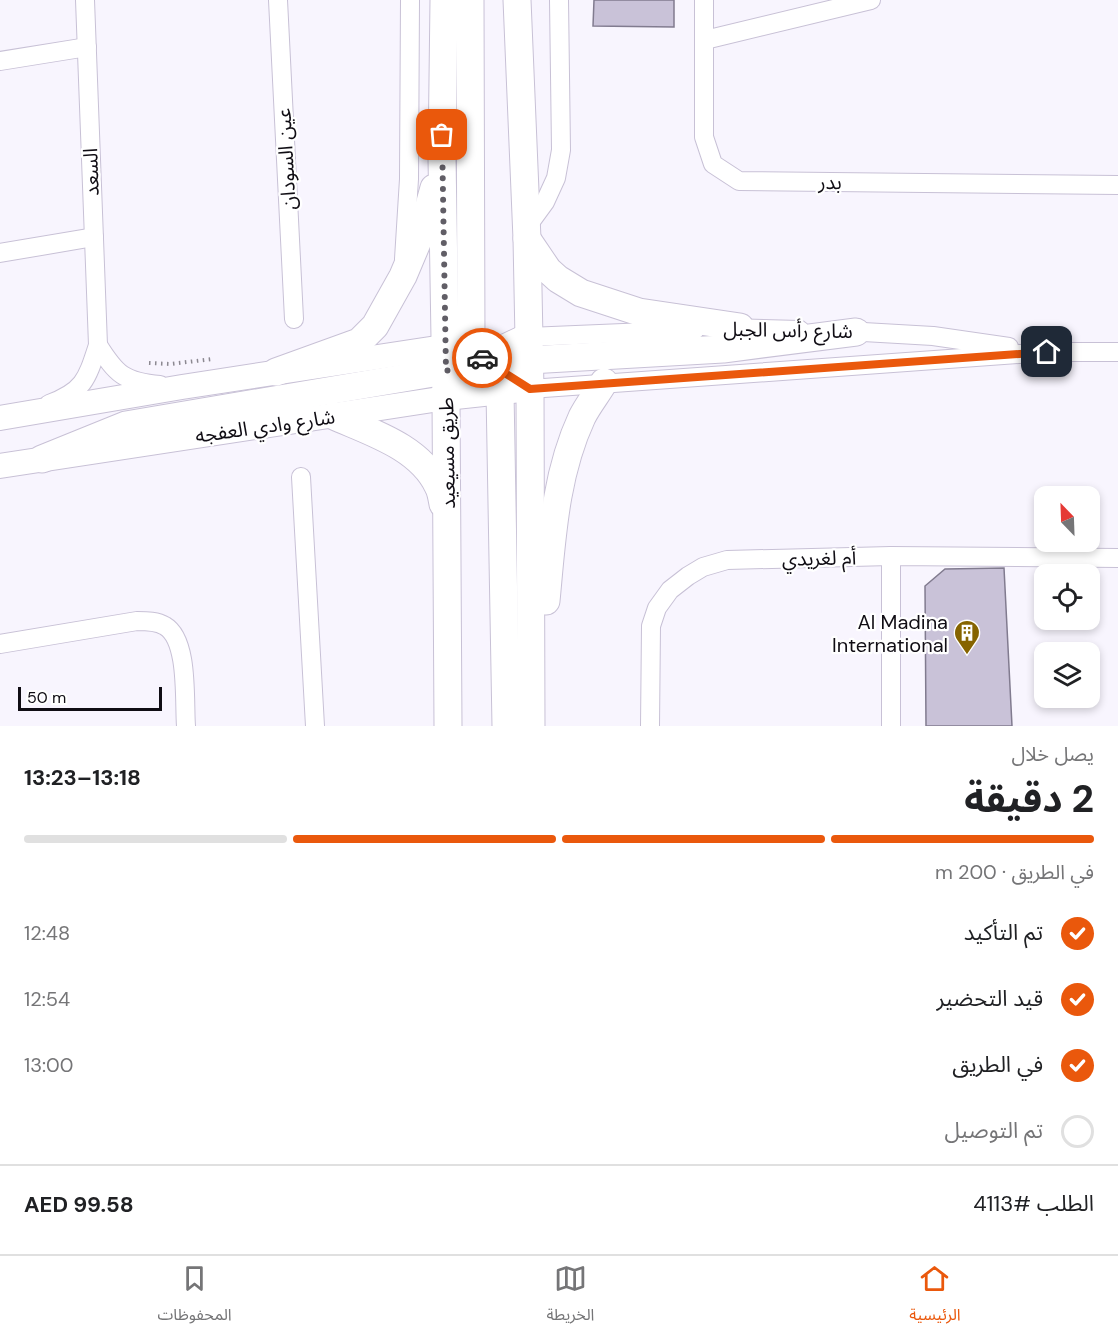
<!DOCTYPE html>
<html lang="ar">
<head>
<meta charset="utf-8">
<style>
	body { margin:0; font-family:"DM Sans","Noto Sans Arabic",sans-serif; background:#f6f6f6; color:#202124; direction:rtl; height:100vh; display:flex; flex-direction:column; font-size:22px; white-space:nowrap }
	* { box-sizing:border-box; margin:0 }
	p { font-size:20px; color:#757577 }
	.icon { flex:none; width:33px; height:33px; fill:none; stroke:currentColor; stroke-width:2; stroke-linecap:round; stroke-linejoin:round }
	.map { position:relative; height:726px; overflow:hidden; direction:ltr }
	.side { display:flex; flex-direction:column; background:#fff; flex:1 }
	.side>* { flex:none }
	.needle { width:39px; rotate:337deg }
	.fabs { position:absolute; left:1034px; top:486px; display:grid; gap:12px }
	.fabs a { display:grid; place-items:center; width:66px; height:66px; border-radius:12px; background:#fff; box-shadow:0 3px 9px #0003; font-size:30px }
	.scale { position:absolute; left:18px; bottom:15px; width:144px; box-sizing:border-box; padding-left:6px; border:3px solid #100d14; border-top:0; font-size:16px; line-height:21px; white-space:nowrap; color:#100d14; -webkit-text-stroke:4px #fff; paint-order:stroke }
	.pin { position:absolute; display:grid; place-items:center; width:51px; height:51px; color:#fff; margin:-26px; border-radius:12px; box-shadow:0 3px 9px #0006 }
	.courier { position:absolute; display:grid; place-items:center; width:60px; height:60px; margin:-30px; border:4px solid #ea580c; border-radius:50%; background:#fff; color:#222; box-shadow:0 2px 8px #0007 }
	.summary em { font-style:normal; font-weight:700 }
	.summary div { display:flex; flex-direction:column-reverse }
	.summary { display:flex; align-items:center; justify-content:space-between; height:102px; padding:0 24px }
	h1 { font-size:39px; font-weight:700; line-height:45px }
	.bar { display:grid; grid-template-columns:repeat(4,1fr); gap:9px 6px; align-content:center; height:72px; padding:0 24px }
	.bar i { height:8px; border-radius:4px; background:#e0e0e0 }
	.bar .on { background:#ea580c }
	.bar p { grid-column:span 4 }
	.line { display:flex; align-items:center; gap:15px; padding:0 24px; border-top:2px solid #e0e0e0 }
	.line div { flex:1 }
	ol { padding:0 24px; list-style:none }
	li { display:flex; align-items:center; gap:18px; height:66px }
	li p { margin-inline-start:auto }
	li .icon { padding:6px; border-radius:50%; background:#ea580c; color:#fff; stroke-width:4 }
	li:last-child { color:#757577 }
	li i { width:33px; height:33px; border:3px solid #e0e0e0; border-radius:50% }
	.menu { display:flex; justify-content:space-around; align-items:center; height:84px; border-top:2px solid #e0e0e0; background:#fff; font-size:16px; color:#757577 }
	.menu a { display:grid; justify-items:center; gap:3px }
	.menu .on { color:#ea580c }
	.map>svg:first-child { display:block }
	.building { fill:#c9c2d8; stroke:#817b8f; stroke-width:1.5 }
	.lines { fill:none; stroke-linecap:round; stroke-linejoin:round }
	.minor-casing { stroke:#c8c1d6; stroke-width:20 }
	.major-casing { stroke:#c8c1d6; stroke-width:26 }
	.highway-casing { stroke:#c8c1d6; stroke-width:29 }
	.path { stroke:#8c8991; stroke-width:4; stroke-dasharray:1.5 4.5; stroke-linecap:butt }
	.minor { stroke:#fff; stroke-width:18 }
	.major { stroke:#fff; stroke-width:24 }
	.highway { stroke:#fff; stroke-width:27 }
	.done { stroke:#615e66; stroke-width:6; stroke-dasharray:0 10.8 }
	.route { stroke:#ea580c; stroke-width:8 }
	.labels { text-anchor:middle; stroke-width:4.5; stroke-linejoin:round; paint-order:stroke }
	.street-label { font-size:20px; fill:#100d14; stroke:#fff }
	.poi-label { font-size:20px; fill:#100d14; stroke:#fff; text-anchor:end }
</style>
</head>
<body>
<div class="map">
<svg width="1118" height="726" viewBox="0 0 1118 726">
	<rect width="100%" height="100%" fill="#f8f5fe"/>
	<g class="building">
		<polygon points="594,0 674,0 674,27 593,26"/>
		<polygon points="1004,568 1012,726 926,726 925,586 945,569"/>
	</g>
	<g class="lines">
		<defs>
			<g id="minor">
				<polyline points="278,0 294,319"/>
				<polyline points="704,0 704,137 713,164 739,181 1118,185"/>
				<polyline points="705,40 871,0"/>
				<polyline points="0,61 87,47"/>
				<polyline points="526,228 545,202 556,178 561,150 559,0"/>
				<polyline points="0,253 94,237"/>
				<polyline points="404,259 409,179 410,0"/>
				<polyline points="729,328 800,330"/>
				<polyline points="846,331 933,336 1009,347"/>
				<polyline points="528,337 695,330"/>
				<path d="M98,345C116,374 124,382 160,385"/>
				<polyline points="530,389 1047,352 1118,352"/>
				<path d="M49,404C84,391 87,379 98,345L85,0"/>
				<polyline points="301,477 315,726"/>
				<polyline points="891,556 891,726"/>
				<path d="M0,644L137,621C147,621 157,621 165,626C189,640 184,701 186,726"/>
				<polyline points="650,726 651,626 657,608 670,590 688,576 703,567 727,560 891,556 1118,558"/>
			</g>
			<g id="major">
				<polyline points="0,418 182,387 463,344"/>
				<polyline points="0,466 446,398 530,389"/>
			</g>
			<g id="highway">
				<polyline points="444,0 442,158 446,398 448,726"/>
				<polyline points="470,0 471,343 497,366"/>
				<polyline points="517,0 527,239 530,389 531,726"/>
				<polyline points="527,239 548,270 558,279 581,293 639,312 740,327"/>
				<polyline points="473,366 500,392 506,726"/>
				<polyline points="276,372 359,342 375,326 403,276 422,231 434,188"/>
				<polyline points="446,398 500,370 529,360 723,349 856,332"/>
				<path d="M334,416C370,432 420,447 438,486C441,491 442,499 443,504"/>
				<polyline points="42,459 126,425 445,371 486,357 528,337"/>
				<path d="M546,601C552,538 555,475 582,417C588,405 597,394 604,382"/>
			</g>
		</defs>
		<use href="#minor" class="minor-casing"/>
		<use href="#major" class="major-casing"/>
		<use href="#highway" class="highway-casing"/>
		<polyline class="path" points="149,363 170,364 213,359"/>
		<use href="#minor" class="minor"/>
		<use href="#major" class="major"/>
		<use href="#highway" class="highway"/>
	</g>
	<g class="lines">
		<polyline class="done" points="442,135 446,371 482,358"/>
		<polyline class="route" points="482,358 486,357 500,370 530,389 1047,352"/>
	</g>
	<defs>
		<symbol id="building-pin" viewBox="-11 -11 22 30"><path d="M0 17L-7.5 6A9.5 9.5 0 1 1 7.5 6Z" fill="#866400" stroke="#fff"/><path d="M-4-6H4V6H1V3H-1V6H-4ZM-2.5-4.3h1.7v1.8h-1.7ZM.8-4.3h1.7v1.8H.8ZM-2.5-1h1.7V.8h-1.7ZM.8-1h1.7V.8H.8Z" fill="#fff"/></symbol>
	</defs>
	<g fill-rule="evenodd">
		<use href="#building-pin" x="952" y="618" width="30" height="40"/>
	</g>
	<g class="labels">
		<g class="street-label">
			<text transform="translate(286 159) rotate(-93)" y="7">عين السودان</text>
			<text transform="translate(91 172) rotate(-92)" y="7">السعد</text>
			<text transform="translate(830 182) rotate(1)" y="7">بدر</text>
			<text transform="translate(788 330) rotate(1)" y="7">شارع رأس الجبل</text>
			<text transform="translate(265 426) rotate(-8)" y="7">شارع وادي العفجه</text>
			<text transform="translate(447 453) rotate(-91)" y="7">طريق مسيعيد</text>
			<text transform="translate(819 558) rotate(-1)" y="7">أم لغريدي</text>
		</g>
		<g class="poi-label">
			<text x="948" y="629">Al Madina<tspan x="948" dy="23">International</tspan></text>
		</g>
	</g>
</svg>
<div class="fabs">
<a><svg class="needle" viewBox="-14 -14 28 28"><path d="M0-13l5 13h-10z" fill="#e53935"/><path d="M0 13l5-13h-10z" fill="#757577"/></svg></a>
<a><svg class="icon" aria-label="locate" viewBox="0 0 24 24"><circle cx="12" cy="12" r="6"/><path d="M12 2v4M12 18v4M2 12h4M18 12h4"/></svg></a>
<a><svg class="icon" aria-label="layers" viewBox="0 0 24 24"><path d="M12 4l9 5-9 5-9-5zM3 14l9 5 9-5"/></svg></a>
</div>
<div class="scale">50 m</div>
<div class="pin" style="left:442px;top:135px;background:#ea580c"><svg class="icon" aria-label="bag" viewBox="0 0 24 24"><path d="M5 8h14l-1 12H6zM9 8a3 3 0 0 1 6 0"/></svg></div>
<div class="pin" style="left:1047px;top:352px;background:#1f2937"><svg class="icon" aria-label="home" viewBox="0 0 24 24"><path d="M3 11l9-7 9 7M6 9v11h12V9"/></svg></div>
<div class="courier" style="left:482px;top:358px"><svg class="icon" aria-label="car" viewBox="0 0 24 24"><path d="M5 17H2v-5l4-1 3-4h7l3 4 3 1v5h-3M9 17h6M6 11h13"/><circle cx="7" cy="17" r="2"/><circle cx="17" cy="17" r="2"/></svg></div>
</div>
<section class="side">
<div class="summary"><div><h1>2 دقيقة</h1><p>يصل خلال</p></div><em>13:18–13:23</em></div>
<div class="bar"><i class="on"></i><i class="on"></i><i class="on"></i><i></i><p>في الطريق · 200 m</p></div>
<ol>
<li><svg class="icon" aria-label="check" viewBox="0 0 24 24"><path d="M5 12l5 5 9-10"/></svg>تم التأكيد<p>12:48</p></li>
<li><svg class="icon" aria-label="check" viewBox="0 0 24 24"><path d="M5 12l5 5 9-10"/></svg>قيد التحضير<p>12:54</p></li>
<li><svg class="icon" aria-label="check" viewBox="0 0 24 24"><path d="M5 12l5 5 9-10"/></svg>في الطريق<p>13:00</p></li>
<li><i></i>تم التوصيل</li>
</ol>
<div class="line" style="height:78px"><div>الطلب #4113</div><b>AED 99.58</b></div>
</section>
<nav class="menu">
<a class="on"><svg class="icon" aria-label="home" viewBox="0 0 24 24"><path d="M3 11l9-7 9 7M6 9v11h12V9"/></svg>الرئيسية</a>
<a><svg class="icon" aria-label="map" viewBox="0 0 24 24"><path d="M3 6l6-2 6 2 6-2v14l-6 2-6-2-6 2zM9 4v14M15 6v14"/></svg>الخريطة</a>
<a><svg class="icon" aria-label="saved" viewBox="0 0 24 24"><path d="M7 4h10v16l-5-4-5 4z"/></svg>المحفوظات</a>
</nav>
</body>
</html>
